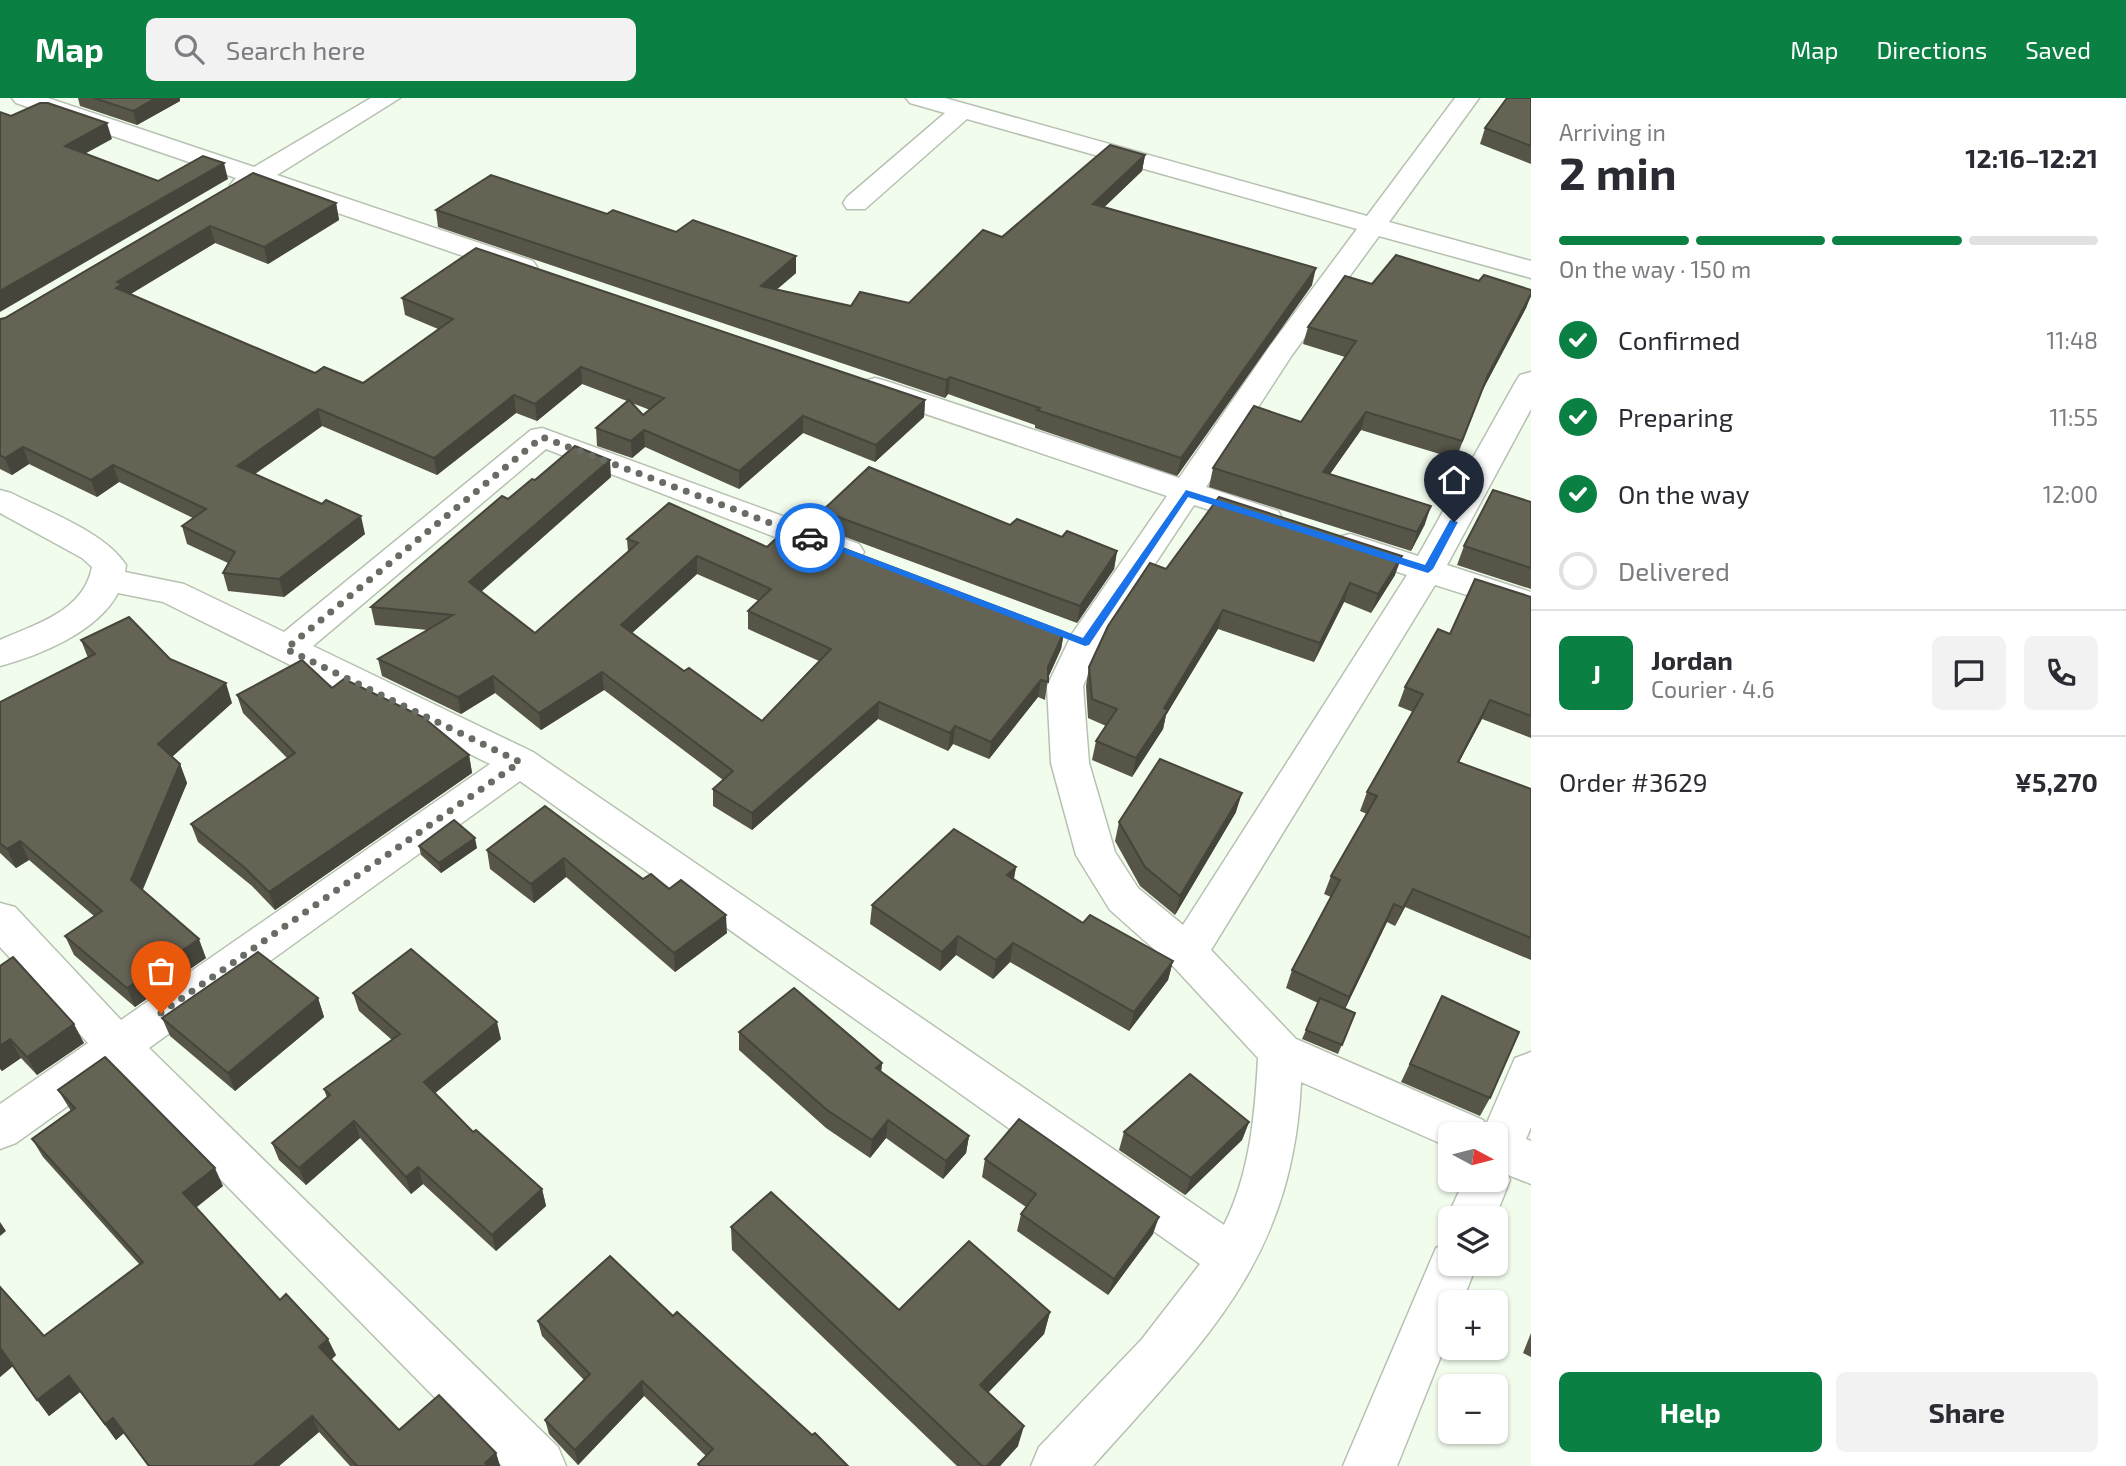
<!DOCTYPE html>
<html lang="en">
<head>
<meta charset="utf-8">
<style>
	body { margin:0; font-family:"Exo 2",sans-serif; background:#f2f2f3; color:#2b2b33; height:100vh; display:flex; flex-direction:column; font-size:26px; white-space:nowrap }
	* { box-sizing:border-box; margin:0 }
	p { font-size:23px; color:#7c7c81 }
	.icon { flex:none; width:38px; height:38px; fill:none; stroke:currentColor; stroke-width:2; stroke-linecap:round; stroke-linejoin:round }
	.map { position:relative; flex:1; overflow:hidden }
	.drawer { display:flex; flex-direction:column; background:#fff; width:595px }
	.drawer>* { flex:none }
	.needle { width:46px; rotate:97deg }
	.controls { position:absolute; left:1438px; top:1024px; display:grid; gap:14px }
	.controls a { display:grid; place-items:center; width:70px; height:70px; border-radius:10px; background:#fff; box-shadow:0 2px 5px #0004; font-size:35px }
	.pin { position:absolute; display:grid; place-items:center; width:60px; height:60px; color:#fff; margin:-72px -30px; border-radius:50% 50% 50% 0; rotate:-45deg; box-shadow:0 0 7px #0007 }
	.pin .icon { rotate:45deg }
	.courier { position:absolute; display:grid; place-items:center; width:70px; height:70px; margin:-35px; border:5px solid #1a73e8; border-radius:50%; background:#fff; color:#222; box-shadow:0 2px 9px #0007 }
	.head em { font-style:normal; font-weight:700 }
	.head div { display:flex; flex-direction:column-reverse }
	.head { display:flex; align-items:center; justify-content:space-between; height:119px; padding:0 28px }
	h1 { font-size:46px; font-weight:700; line-height:52px }
	.bar { display:grid; grid-template-columns:repeat(4,1fr); gap:10px 7px; align-content:center; height:84px; padding:0 28px }
	.bar i { height:9px; border-radius:5px; background:#e1e1e2 }
	.bar .active { background:#0b8043 }
	.bar p { grid-column:span 4 }
	.line { display:flex; align-items:center; gap:18px; padding:0 28px; border-top:2px solid #e1e1e2 }
	.line div { flex:1 }
	.round { display:grid; place-items:center; flex:none; width:74px; height:74px; border-radius:10px; background:#f2f2f3 }
	ol { padding:0 28px; list-style:none }
	li { display:flex; align-items:center; gap:21px; height:77px }
	li p { margin-inline-start:auto }
	li .icon { padding:7px; border-radius:50%; background:#0b8043; color:#fff; stroke-width:4 }
	li:last-child { color:#7c7c81 }
	li i { width:38px; height:38px; border:4px solid #e1e1e2; border-radius:50% }
	.action { display:flex; gap:14px; margin-top:auto; padding:14px 28px }
	.action a { flex:1; height:80px; border-radius:10px; background:#0b8043; color:#fff; font-size:28px; font-weight:700; line-height:80px; text-align:center }
	.action a+a { background:#f2f2f3; color:#2b2b33 }
	header { display:flex; align-items:center; gap:42px; box-sizing:border-box; height:98px; padding:0 35px; background:#0b8043; color:#fff }
	header strong { font-size:33px }
	nav { display:flex; gap:38px; margin-inline-start:auto; font-size:24px }
	.search { width:490px; height:63px; background:#f2f2f3; display:flex; align-items:center; gap:18px; box-sizing:border-box; padding:0 24px; border-radius:10px; color:#7c7c81; font-size:26px }
	main { display:flex; flex:1; min-height:0 }
	.map>svg:first-child { display:block }
	.lines { fill:none; stroke-linecap:round; stroke-linejoin:round }
	.minor-casing { stroke:#b7c1b2; stroke-width:3 }
	.minor { fill:#fff; fill-rule:evenodd }
	.wall { fill:#565548; fill-rule:evenodd }
	.shaded-wall { fill:#46453b }
	.building { fill:#646354; stroke:#46453b; stroke-width:2; fill-rule:evenodd }
	.route { fill:#1a73e8 }
	.done { stroke:#676d64; stroke-width:7; stroke-dasharray:0 12.6 }
</style>
</head>
<body>
<header>
<strong>Map</strong>
<div class="search"><svg class="icon" aria-label="search" viewBox="0 0 24 24"><circle cx="10" cy="10" r="6"/><path d="M15 15l6 6"/></svg>Search here</div>
<nav><a>Map</a><a>Directions</a><a>Saved</a></nav>
</header>
<main>
<div class="map">
<svg width="1531" height="1368" viewBox="0 0 1531 1368">
	<rect width="100%" height="100%" fill="#f2fced"/>
	<g class="lines">
		<defs>
			<g id="minor">
				<polygon points="12,0 48,0 254,69 371,0 400,0 277,77 533,163 537,169 533,175 513,175 259,88 243,95 234,92 230,87 236,80 16,5"/>
				<path d="M906,0H945L1367,118L1455,0H1479L1389,124L1531,163V180L1379,138L1292,257L1206,389L1278,413L1282,420L1278,427L1266,430L1194,407L1102,546L1083,588L1089,665L1115,754L1138,790L1183,827L1407,477L1338,455L1333,447L1338,439L1350,436L1418,458L1516,283L1520,277L1531,274V311L1447,467L1531,494V517L1435,487L1211,852L1296,941L1483,1022L1486,1027L1515,960L1531,954V1029L1526,1041L1531,1043V1086L1508,1077L1510,1082L1495,1120H1451V1128L1447,1120L1464,1082H1496V1036H1451V1050L1301,984C1293,1163 1204,1243 1093,1368H1031L1039,1349L1142,1241L1200,1166L520,683L149,950L558,1349L566,1368H502L115,974L16,1045L0,1051V1006L88,945L0,849V805L15,809L121,922L490,666L163,504L118,495C97,534 41,557 0,568V542C36,526 84,513 92,469L82,460L0,415V392L11,395C46,413 105,434 126,467L125,474L184,486L284,534L531,332L542,330L859,446L864,454L859,462L847,465L835,462L546,351L313,548L533,654L1224,1127C1250,1075 1255,1017 1258,960L1172,867L1110,812L1076,757L1051,665L1047,588L1072,536L1167,398L864,295L860,289L864,283L875,280L886,283L1179,380L1270,248L1357,131L967,21L865,111H847L843,105L847,99L945,15L910,5Z"/>
				<polygon points="1451,1144 1451,1166 1477,1166 1462,1204 1451,1204 1451,1233 1397,1368 1343,1368 1436,1150"/>
			</g>
		</defs>
		<use href="#minor" class="minor-casing"/>
		<use href="#minor" class="minor"/>
	</g>
	<g class="wall">
		<polygon points="78,0 180,0 180,3 137,27 80,8"/>
		<polygon points="1531,0 1531,66 1480,46 1485,30"/>
		<polygon points="1145,57 1142,73 1104,109 1312,187 1177,378 1035,330 1035,327 948,296 945,300 438,129 436,112 607,116 676,134 796,158 796,175 776,192 851,208 909,205 1002,139"/>
		<path d="M253,75L336,105L339,122L268,166L215,145L130,196L315,275L363,285L438,231L405,217L402,200L925,302L924,319L875,364L803,335L739,391L645,349L632,360L597,348L596,330L627,303L582,286L537,323L516,315L437,377L322,328L255,376L365,436L284,499L228,493L223,475L228,465L187,446L182,428L193,420L119,384L97,399L29,366L12,377L0,371V221L5,220ZM632,305L650,312L643,317Z"/>
		<polygon points="1479,183 1531,192 1531,198 1526,210 1481,295 1456,361 1361,332 1330,376 1425,426 1411,453 1209,389 1213,370 1301,324 1345,259 1303,246 1308,229 1372,186"/>
		<path d="M611,379L481,493L535,535L628,454L627,441L767,449L794,439L1064,534L1061,551L1048,580L1045,602L1038,599L989,661L953,646L948,653L878,621L752,732L713,708V691L723,682L604,592L541,632L495,595L461,616L382,578L378,561L428,532L375,527L371,509L508,401L535,382ZM697,476L759,503L748,513V531L819,563L762,623L684,573L632,535Z"/>
		<polygon points="1531,404 1531,491 1457,467 1464,448"/>
		<polygon points="822,413 1010,427 1117,453 1114,471 1077,525 821,430"/>
		<polygon points="1166,471 1395,477 1371,515 1344,504 1314,564 1218,531 1166,617 1163,631 1132,679 1092,662 1096,643 1106,628 1088,620 1086,588 1089,569"/>
		<polygon points="1531,499 1531,640 1482,621 1459,664 1531,691 1531,862 1405,809 1395,828 1387,824 1345,911 1355,915 1338,956 1302,941 1318,905 1286,890 1292,872 1331,799 1324,796 1331,778 1367,716 1360,713 1367,694 1413,614 1398,608 1405,589 1450,536"/>
		<polygon points="81,542 170,561 232,605 172,659 180,666 187,685 142,792 206,860 135,909 74,857 65,838 94,818 29,762 16,770 0,755 0,604 88,560"/>
		<polygon points="332,590 469,657 472,675 275,812 252,788 198,744 191,726 287,660 243,615 237,597"/>
		<polygon points="545,708 643,781 669,791 727,835 675,874 566,779 534,805 490,771 487,752"/>
		<polygon points="1236,714 1175,817 1140,788 1115,743 1119,724"/>
		<polygon points="419,748 477,750 441,775 421,757"/>
		<polygon points="1016,769 1014,781 1083,825 1173,863 1168,882 1129,933 1010,864 993,881 956,857 940,873 870,826 872,807"/>
		<polygon points="0,868 84,945 37,977 21,960 2,973 0,971"/>
		<polygon points="353,895 501,941 435,995 473,1034 542,1091 546,1108 496,1153 423,1086 411,1096 360,1040 306,1087 279,1062 272,1045 327,1000 324,991 392,942 359,913"/>
		<polygon points="1442,898 1490,1000 1480,1018 1401,984"/>
		<polygon points="318,900 324,919 235,993 170,938 162,920"/>
		<polygon points="739,934 882,965 881,974 969,1038 966,1055 943,1081 886,1040 870,1060 826,1030 739,952"/>
		<polygon points="58,992 223,1088 196,1109 280,1202 336,1257 331,1262 399,1332 496,1355 500,1368 350,1368 319,1334 279,1368 148,1368 124,1335 116,1342 80,1294 49,1318 13,1268 0,1279 0,1189 44,1238 140,1167 43,1059 32,1041 71,1013"/>
		<polygon points="1249,1024 1242,1042 1185,1097 1119,1052 1124,1034"/>
		<polygon points="985,1061 1153,1136 1108,1197 1017,1133 1021,1116 1026,1109 982,1079"/>
		<polygon points="731,1129 899,1212 1050,1214 1044,1236 988,1295 1018,1348 1000,1368 957,1368 732,1152"/>
		<polygon points="673,1218 812,1337 848,1368 698,1368 698,1366 706,1358 644,1298 578,1367 549,1336 545,1322 584,1282 542,1238 538,1223"/>
		<polygon points="1531,1235 1531,1259 1523,1255"/>
	</g>
	<g class="shaded-wall">
		<polygon points="157,0 180,0 180,3 137,27 133,13"/>
		<polygon points="107,25 112,41 70,64 65,48"/>
		<polygon points="1145,57 1142,73 1090,123 1093,106"/>
		<polygon points="224,65 228,81 0,214 0,193"/>
		<polygon points="336,105 339,122 268,166 264,149"/>
		<polygon points="210,128 215,145 126,199 116,190 117,184"/>
		<polygon points="796,158 796,175 761,205 761,188"/>
		<polygon points="1316,170 1312,187 1177,378 1181,360"/>
		<polygon points="1531,196 1526,210 1481,295 1456,361 1488,277"/>
		<polygon points="581,269 582,286 537,323 535,306"/>
		<polygon points="950,279 948,296 945,300 946,282"/>
		<polygon points="514,297 516,315 437,377 434,360"/>
		<polygon points="925,302 924,319 875,364 876,347"/>
		<polygon points="318,311 322,328 242,385 237,368"/>
		<polygon points="1366,314 1361,332 1318,393 1323,374"/>
		<polygon points="803,318 803,335 739,391 739,373"/>
		<polygon points="644,332 645,349 632,360 631,343"/>
		<polygon points="23,349 29,366 12,377 5,360"/>
		<polygon points="610,362 611,379 472,502 469,484"/>
		<polygon points="113,367 119,384 97,399 91,382"/>
		<polygon points="1431,408 1425,426 1411,453 1417,434"/>
		<polygon points="361,418 365,436 284,499 279,481"/>
		<polygon points="1117,453 1114,471 1077,525 1080,508"/>
		<polygon points="697,458 697,476 622,544 621,527"/>
		<polygon points="1402,458 1395,477 1371,515 1378,496"/>
		<polygon points="1350,485 1344,504 1314,564 1320,545"/>
		<polygon points="1223,512 1218,531 1166,617 1163,631 1132,679 1136,660 1164,610"/>
		<polygon points="1064,534 1061,551 1046,584 1048,569"/>
		<polygon points="602,574 604,592 541,632 539,615"/>
		<polygon points="493,578 495,595 461,616 458,599"/>
		<polygon points="1041,582 1038,599 989,661 991,644"/>
		<polygon points="226,585 232,605 165,665 158,646"/>
		<polygon points="1490,602 1482,621 1449,682 1458,664"/>
		<polygon points="879,604 878,621 752,732 752,715"/>
		<polygon points="955,628 953,646 948,653 950,635"/>
		<polygon points="469,657 472,675 275,812 269,794"/>
		<polygon points="180,666 187,685 139,801 131,782"/>
		<polygon points="1242,695 1236,714 1175,817 1180,798"/>
		<polygon points="475,740 477,750 441,775 439,765"/>
		<polygon points="20,743 29,762 16,770 7,751"/>
		<polygon points="564,760 566,779 534,805 531,786"/>
		<polygon points="1016,769 1012,788 1007,777"/>
		<polygon points="1413,791 1405,809 1395,828 1403,810"/>
		<polygon points="1394,806 1387,824 1342,917 1349,899"/>
		<polygon points="726,817 727,835 675,874 674,855"/>
		<polygon points="958,838 956,857 940,873 942,854"/>
		<polygon points="199,841 206,860 135,909 127,890"/>
		<polygon points="1013,845 1010,864 993,881 996,862"/>
		<polygon points="1173,863 1168,882 1129,933 1134,914"/>
		<polygon points="318,900 324,919 235,993 228,975"/>
		<polygon points="497,924 501,941 428,1001 424,984"/>
		<polygon points="74,926 84,945 37,977 27,959"/>
		<polygon points="10,941 21,960 2,973 0,970 0,948"/>
		<polygon points="882,965 880,983 876,970"/>
		<polygon points="888,1022 886,1040 870,1060 872,1042"/>
		<polygon points="354,1023 360,1040 306,1087 299,1070"/>
		<polygon points="1249,1024 1242,1042 1185,1097 1191,1080"/>
		<polygon points="969,1038 966,1055 943,1081 946,1063"/>
		<polygon points="418,1069 423,1086 411,1096 406,1079"/>
		<polygon points="215,1070 223,1088 192,1113 183,1095"/>
		<polygon points="542,1091 546,1108 496,1153 492,1137"/>
		<polygon points="1159,1119 1153,1136 1108,1197 1114,1181"/>
		<polygon points="0,1124 6,1133 0,1138"/>
		<polygon points="1050,1214 1044,1236 975,1308 980,1287"/>
		<polygon points="328,1241 336,1257 326,1266 319,1249"/>
		<polygon points="1,1251 13,1268 0,1279 0,1252"/>
		<polygon points="69,1278 80,1294 49,1318 37,1302"/>
		<polygon points="642,1283 644,1298 578,1367 575,1352"/>
		<polygon points="312,1318 319,1334 279,1368 253,1368"/>
		<polygon points="113,1320 124,1335 116,1342 105,1326"/>
		<polygon points="1024,1328 1018,1348 1000,1368 987,1368"/>
		<polygon points="496,1355 500,1368 486,1368 485,1365"/>
	</g>
	<g class="building">
		<polygon points="94,0 156,0 133,13"/>
		<polygon points="1507,0 1531,0 1531,48 1485,30"/>
		<polygon points="40,5 48,5 107,25 65,48 158,83 203,58 224,65 0,193 0,14 11,18"/>
		<polygon points="1110,47 1145,57 1093,106 1316,170 1181,360 1037,312 1040,310 950,279 946,282 436,112 491,77 607,116 613,112 676,134 693,122 796,158 761,188 851,208 860,194 909,205 983,132 1002,139"/>
		<polygon points="253,75 336,105 264,149 210,128 117,184 122,186 116,190 315,275 324,269 363,285 453,221 402,200 476,150 925,302 876,347 803,318 739,373 644,332 631,343 596,330 629,302 643,317 664,300 581,269 535,306 514,297 434,360 318,311 237,368 322,406 326,402 361,418 279,481 223,475 235,454 182,428 206,411 113,367 91,382 23,349 5,360 0,357 0,221 5,220"/>
		<polygon points="1396,157 1479,183 1484,177 1531,192 1531,196 1488,277 1462,343 1366,314 1323,374 1431,408 1417,434 1213,370 1254,308 1301,324 1356,243 1308,229 1345,178 1372,186"/>
		<path d="M575,348L610,362L469,484L535,535L638,445L627,441L669,405L767,449L783,434L794,439L800,434L1064,534L1048,569V584L1041,582L991,644L955,628L950,635L879,604L752,715L713,691L733,673L602,574L539,615L493,578L458,599L378,561L453,517L371,509L502,398L508,401L532,381L535,382ZM697,458L771,491L748,513L831,551L762,623L689,570L684,573L621,527Z"/>
		<polygon points="869,369 1010,427 1017,421 1062,439 1067,433 1117,453 1080,508 822,413"/>
		<polygon points="1493,392 1531,404 1531,470 1464,448"/>
		<polygon points="1219,399 1402,458 1378,496 1350,485 1320,545 1223,512 1164,610 1168,612 1136,660 1096,643 1117,611 1092,601 1089,569 1108,528 1150,465 1166,471"/>
		<polygon points="1475,481 1531,499 1531,618 1490,602 1458,664 1531,691 1531,840 1413,791 1403,810 1394,806 1349,899 1292,872 1340,782 1331,778 1377,698 1367,694 1423,596 1405,589 1438,531 1450,536"/>
		<polygon points="129,519 170,561 226,585 158,646 180,666 131,782 199,841 127,890 65,838 102,813 20,743 7,751 0,745 0,604 95,556 81,542"/>
		<polygon points="302,562 332,590 344,581 423,619 469,657 269,794 245,770 191,726 295,655 237,597"/>
		<polygon points="1160,661 1242,695 1180,798 1145,769 1119,724"/>
		<polygon points="545,708 643,781 651,776 669,791 681,782 726,817 674,855 564,760 531,786 487,752"/>
		<polygon points="454,722 475,740 439,765 419,748"/>
		<polygon points="954,731 1016,769 1007,777 1083,825 1090,817 1173,863 1134,914 1013,845 996,862 958,838 942,854 872,807"/>
		<polygon points="411,851 497,924 424,984 473,1034 476,1032 542,1091 492,1137 418,1069 406,1079 354,1023 299,1070 272,1045 330,997 324,991 400,936 353,895"/>
		<polygon points="258,854 318,900 228,975 162,920"/>
		<polygon points="13,859 74,926 27,959 10,941 0,948 0,868"/>
		<polygon points="794,890 882,965 876,970 969,1038 946,1063 888,1022 872,1042 827,1012 739,934"/>
		<polygon points="1442,898 1519,934 1490,1000 1410,966"/>
		<polygon points="1320,900 1355,915 1342,947 1306,932"/>
		<polygon points="105,959 215,1070 183,1095 280,1202 286,1196 328,1241 319,1249 399,1332 439,1297 496,1355 485,1365 488,1368 357,1368 312,1318 253,1368 149,1368 113,1320 105,1326 69,1278 37,1302 1,1251 0,1252 0,1189 44,1238 143,1164 32,1041 75,1010 58,992"/>
		<polygon points="1190,976 1249,1024 1191,1080 1124,1034"/>
		<polygon points="1019,1021 1159,1119 1114,1181 1021,1116 1036,1096 985,1061"/>
		<polygon points="771,1094 899,1212 969,1143 1050,1214 980,1287 1024,1328 987,1368 982,1368 731,1129"/>
		<polygon points="610,1158 673,1218 677,1214 812,1337 815,1335 848,1368 700,1368 698,1366 713,1351 642,1283 575,1352 545,1322 590,1276 538,1223"/>
	</g>
	<polygon class="route" points="1186,392 1425,467 1450,422 1458,424 1433,471 1428,475 1188,399 1089,547 1085,548 805,440 813,438 1083,540"/>
	<g class="lines">
		<polyline class="done" points="161,915 520,664 286,551 542,339 810,440"/>
	</g>
</svg>
<div class="controls">
<a><svg class="needle" viewBox="-14 -14 28 28"><path d="M0-13l5 13h-10z" fill="#e53935"/><path d="M0 13l5-13h-10z" fill="#7c7c81"/></svg></a>
<a><svg class="icon" aria-label="layers" viewBox="0 0 24 24"><path d="M12 4l9 5-9 5-9-5zM3 14l9 5 9-5"/></svg></a>
<a>+</a>
<a>−</a>
</div>
<div class="pin" style="left:161px;top:915px;background:#ea580c"><svg class="icon" aria-label="bag" viewBox="0 0 24 24"><path d="M5 8h14l-1 12H6zM9 8a3 3 0 0 1 6 0"/></svg></div>
<div class="pin" style="left:1454px;top:424px;background:#1f2937"><svg class="icon" aria-label="home" viewBox="0 0 24 24"><path d="M3 11l9-7 9 7M6 9v11h12V9"/></svg></div>
<div class="courier" style="left:810px;top:440px"><svg class="icon" aria-label="car" viewBox="0 0 24 24"><path d="M5 17H2v-5l4-1 3-4h7l3 4 3 1v5h-3M9 17h6M6 11h13"/><circle cx="7" cy="17" r="2"/><circle cx="17" cy="17" r="2"/></svg></div>
</div>
<section class="drawer">
<div class="head"><div><h1>2 min</h1><p>Arriving in</p></div><em>12:16–12:21</em></div>
<div class="bar"><i class="active"></i><i class="active"></i><i class="active"></i><i></i><p>On the way · 150 m</p></div>
<ol>
<li><svg class="icon" aria-label="check" viewBox="0 0 24 24"><path d="M5 12l5 5 9-10"/></svg>Confirmed<p>11:48</p></li>
<li><svg class="icon" aria-label="check" viewBox="0 0 24 24"><path d="M5 12l5 5 9-10"/></svg>Preparing<p>11:55</p></li>
<li><svg class="icon" aria-label="check" viewBox="0 0 24 24"><path d="M5 12l5 5 9-10"/></svg>On the way<p>12:00</p></li>
<li><i></i>Delivered</li>
</ol>
<div class="line" style="height:126px"><b class="round" style="background:#0b8043;color:#fff">J</b><div><b>Jordan</b><p>Courier · 4.6</p></div><a class="round"><svg class="icon" aria-label="chat" viewBox="0 0 24 24"><path d="M4 5h16v11H9l-5 4z"/></svg></a><a class="round"><svg class="icon" aria-label="phone" viewBox="0 0 24 24"><path d="M5 4h4l2 5-3 2q2 4 5 5l2-3 5 2v4C11 20 4 13 5 4z"/></svg></a></div>
<div class="line" style="height:91px"><div>Order #3629</div><b>¥5,270</b></div>
<div class="action"><a>Help</a><a>Share</a></div>
</section>
</main>
</body>
</html>
